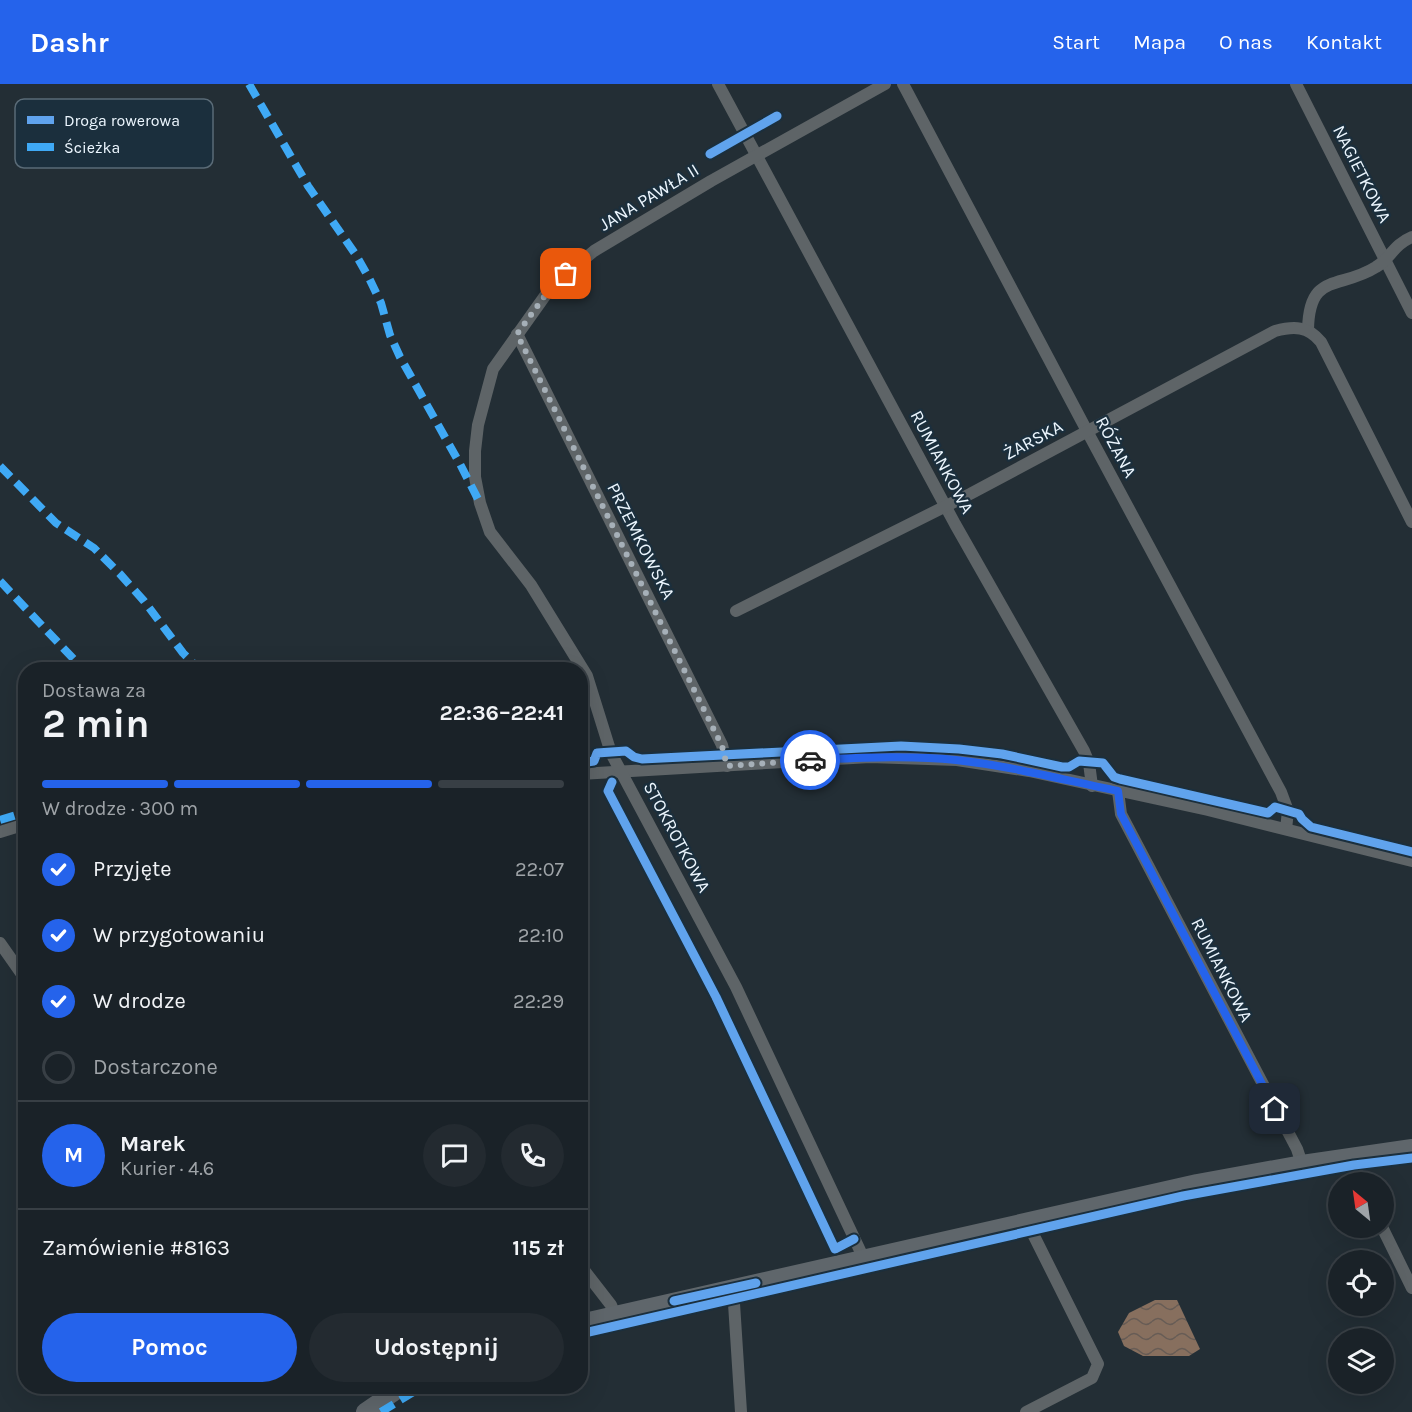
<!DOCTYPE html>
<html lang="pl">
<head>
<meta charset="utf-8">
<style>
	body { margin:0; font-family:Karla,sans-serif; background:#232a30; color:#f1f3f6; height:100vh; display:flex; flex-direction:column; font-size:22px; white-space:nowrap }
	* { box-sizing:border-box; margin:0 }
	p { font-size:20px; color:#9fa4a8 }
	.icon { flex:none; width:33px; height:33px; fill:none; stroke:currentColor; stroke-width:2; stroke-linecap:round; stroke-linejoin:round }
	.map { position:relative; flex:1; overflow:hidden }
	.panel { position:absolute; left:18px; top:578px; width:570px; height:732px; display:flex; flex-direction:column; background:#1a2228; border-radius:24px; box-shadow:0 6px 24px #0002,0 0 0 2px #383f45 }
	.panel>* { flex:none }
	.needle { width:39px; rotate:331deg }
	.fabs { position:absolute; left:1328px; top:1088px; display:grid; gap:12px }
	.fabs a { display:grid; place-items:center; width:66px; height:66px; border-radius:50%; background:#1a2228; box-shadow:0 6px 24px #0002,0 0 0 2px #383f45; font-size:30px }
	.pin { position:absolute; display:grid; place-items:center; width:51px; height:51px; color:#fff; margin:-26px; border-radius:12px; box-shadow:0 3px 9px #0006 }
	.courier { position:absolute; display:grid; place-items:center; width:60px; height:60px; margin:-30px; border:4px solid #2563eb; border-radius:50%; background:#fff; color:#222; box-shadow:0 2px 8px #0007 }
	.summary em { font-style:normal; font-weight:700 }
	.summary div { display:flex; flex-direction:column-reverse }
	.summary { display:flex; align-items:center; justify-content:space-between; height:102px; padding:0 24px }
	h1 { font-size:39px; font-weight:700; line-height:45px }
	.bar { display:grid; grid-template-columns:repeat(4,1fr); gap:9px 6px; align-content:center; height:72px; padding:0 24px }
	.bar i { height:8px; border-radius:4px; background:#383f45 }
	.bar .current { background:#2563eb }
	.bar p { grid-column:span 4 }
	.line { display:flex; align-items:center; gap:15px; padding:0 24px; border-top:2px solid #383f45 }
	.line div { flex:1 }
	.round { display:grid; place-items:center; flex:none; width:63px; height:63px; border-radius:32px; background:#232a30 }
	ol { padding:0 24px; list-style:none }
	li { display:flex; align-items:center; gap:18px; height:66px }
	li p { margin-inline-start:auto }
	li .icon { padding:6px; border-radius:50%; background:#2563eb; color:#fff; stroke-width:4 }
	li:last-child { color:#9fa4a8 }
	li i { width:33px; height:33px; border:3px solid #383f45; border-radius:50% }
	.cta { display:flex; gap:12px; margin-top:auto; padding:12px 24px }
	.cta a { flex:1; height:69px; border-radius:36px; background:#2563eb; color:#fff; font-size:24px; font-weight:700; line-height:69px; text-align:center }
	.cta a+a { background:#232a30; color:#f1f3f6 }
	header { display:flex; align-items:center; gap:36px; box-sizing:border-box; height:84px; padding:0 30px; background:#2563eb; color:#fff }
	header strong { font-size:28px }
	nav { display:flex; gap:33px; margin-inline-start:auto; font-size:21px }
	.map>svg:first-child { display:block }
	.water { fill:url(#water-waves) }
	.lines { fill:none; stroke-linecap:round; stroke-linejoin:round }
	.street { stroke:#5e6467; stroke-width:12 }
	.secondary { stroke:#5f666b; stroke-width:18 }
	.quiet { stroke:#3fa9f5; stroke-width:8; stroke-dasharray:15 8; stroke-linecap:butt }
	.cycleway-casing { stroke:#1b2f3d; stroke-width:13 }
	.cycleway { stroke:#60a3ed; stroke-width:9 }
	.done { stroke:#a6b0b8; stroke-width:6; stroke-dasharray:0 10.8 }
	.route { stroke:#2563eb; stroke-width:8 }
	.labels { text-anchor:middle; stroke-width:4.5; stroke-linejoin:round; paint-order:stroke }
	.street-label { font-size:18px; fill:#ecf6fe; stroke:#1b2f3d }
	.key { fill:#1b2f3d; stroke:#5a6b77; stroke-width:1.5 }
	.key-label { font-size:16px; fill:#ecf6fe }
</style>
</head>
<body>
<header>
<strong>Dashr</strong>
<nav><a>Start</a><a>Mapa</a><a>O nas</a><a>Kontakt</a></nav>
</header>
<div class="map">
<svg width="1412" height="1328" viewBox="0 0 1412 1328">
	<defs>
		<pattern id="water-waves" width="16" height="10" patternUnits="userSpaceOnUse" patternTransform="scale(1.5)"><rect width="16" height="10" fill="#876f5e"/><path d="M0 5q4-4 8 0t8 0" fill="none" stroke="#675c55"/></pattern>
	</defs>
	<rect width="100%" height="100%" fill="#232e35"/>
	<polygon class="water" points="1155,1216 1177,1216 1200,1265 1189,1272 1143,1272 1124,1262 1118,1248 1129,1229"/>
	<g class="lines">
		<g class="street">
			<polyline points="718,0 955,440 1084,667 1089,679 1092,702"/>
			<polyline points="903,0 1087,347 1281,708 1288,727 1286,745"/>
			<polyline points="1296,0 1412,229"/>
			<path d="M1308,246C1309,187 1340,206 1376,183C1391,174 1393,161 1412,153"/>
			<polyline points="517,250 722,661 727,682"/>
			<path d="M736,527L970,410L1275,247C1294,242 1308,242 1321,258L1412,438"/>
			<polyline points="580,690 870,673 957,676 1029,687 1208,726 1412,777"/>
			<polyline points="1118,707 1121,730 1297,1065 1302,1080"/>
			<polyline points="0,748 26,740"/>
			<polyline points="0,859 26,896"/>
			<polyline points="1353,1072 1354,1081 1361,1098"/>
			<polyline points="1382,1143 1412,1204"/>
			<polyline points="864,1175 736,903 611,669 587,592 531,501 490,448 480,419 475,393 475,367 478,341 493,285 552,202 594,167 711,97 885,0"/>
			<polyline points="580,1181 611,1221 615,1231"/>
			<polyline points="733,1204 741,1328"/>
			<polyline points="1026,1328 1092,1294 1098,1280 1027,1138"/>
		</g>
		<g class="secondary">
			<polyline points="580,1239 1197,1099 1302,1080 1412,1064"/>
			<polyline points="365,1328 403,1302"/>
		</g>
		<g class="quiet">
			<polyline points="249,0 308,102 356,171 369,194 381,219 390,251 400,273 460,380 480,419"/>
			<polyline points="0,382 56,439 94,464 120,490 144,517 183,569 199,585"/>
			<polyline points="0,497 83,585"/>
			<polyline points="0,736 26,728"/>
			<polyline points="381,1328 423,1302"/>
		</g>
		<defs>
			<g id="cycleway">
				<polyline points="710,70 777,32"/>
				<polyline points="580,679 594,677 597,669 626,667 634,673 642,675 901,662 959,665 1002,670 1062,683 1069,683 1079,677 1103,679 1114,693 1120,695 1268,729 1275,723 1299,730 1302,735 1311,743 1412,768"/>
				<polyline points="612,698 608,707 716,913 835,1165 854,1155"/>
				<polyline points="674,1217 756,1199"/>
				<polyline points="580,1250 1183,1112 1354,1081 1412,1074"/>
			</g>
		</defs>
		<use href="#cycleway" class="cycleway-casing"/>
		<use href="#cycleway" class="cycleway"/>
	</g>
	<g class="lines">
		<polyline class="done" points="566,190 552,202 517,250 722,662 727,682 810,676"/>
		<path class="route" d="M810,676C859,674 908,671 956,676C1011,682 1064,696 1118,707L1121,730L1275,1025"/>
	</g>
	<g class="labels">
		<g class="street-label">
			<text transform="translate(1362 90) rotate(63)" y="6">NAGIETKOWA</text>
			<text transform="translate(649 113) rotate(-31)" y="6">JANA PAWŁA II</text>
			<text transform="translate(1033 356) rotate(-28)" y="6">ŻARSKA</text>
			<text transform="translate(1116 363) rotate(62)" y="6">RÓŻANA</text>
			<text transform="translate(942 378) rotate(62)" y="6">RUMIANKOWA</text>
			<text transform="translate(641 457) rotate(63)" y="6">PRZEMKOWSKA</text>
			<text transform="translate(677 753) rotate(62)" y="6">STOKROTKOWA</text>
			<text transform="translate(1222 886) rotate(63)" y="6">RUMIANKOWA</text>
		</g>
	</g>
	<rect x="15" y="15" width="198" height="69" rx="9" class="key"/>
	<rect x="27" y="32" width="27" height="8" fill="#60a3ed"/>
	<rect x="27" y="59" width="27" height="8" fill="#3fa9f5"/>
	<g class="key-label">
		<text x="64" y="42">Droga rowerowa</text>
		<text x="64" y="69">Ścieżka</text>
	</g>
</svg>
<div class="fabs">
<a><svg class="needle" viewBox="-14 -14 28 28"><path d="M0-13l5 13h-10z" fill="#e53935"/><path d="M0 13l5-13h-10z" fill="#9fa4a8"/></svg></a>
<a><svg class="icon" aria-label="locate" viewBox="0 0 24 24"><circle cx="12" cy="12" r="6"/><path d="M12 2v4M12 18v4M2 12h4M18 12h4"/></svg></a>
<a><svg class="icon" aria-label="layers" viewBox="0 0 24 24"><path d="M12 4l9 5-9 5-9-5zM3 14l9 5 9-5"/></svg></a>
</div>
<div class="pin" style="left:566px;top:190px;background:#ea580c"><svg class="icon" aria-label="bag" viewBox="0 0 24 24"><path d="M5 8h14l-1 12H6zM9 8a3 3 0 0 1 6 0"/></svg></div>
<div class="pin" style="left:1275px;top:1025px;background:#1f2937"><svg class="icon" aria-label="home" viewBox="0 0 24 24"><path d="M3 11l9-7 9 7M6 9v11h12V9"/></svg></div>
<div class="courier" style="left:810px;top:676px"><svg class="icon" aria-label="car" viewBox="0 0 24 24"><path d="M5 17H2v-5l4-1 3-4h7l3 4 3 1v5h-3M9 17h6M6 11h13"/><circle cx="7" cy="17" r="2"/><circle cx="17" cy="17" r="2"/></svg></div>
<section class="panel">
<div class="summary"><div><h1>2 min</h1><p>Dostawa za</p></div><em>22:36–22:41</em></div>
<div class="bar"><i class="current"></i><i class="current"></i><i class="current"></i><i></i><p>W drodze · 300 m</p></div>
<ol>
<li><svg class="icon" aria-label="check" viewBox="0 0 24 24"><path d="M5 12l5 5 9-10"/></svg>Przyjęte<p>22:07</p></li>
<li><svg class="icon" aria-label="check" viewBox="0 0 24 24"><path d="M5 12l5 5 9-10"/></svg>W przygotowaniu<p>22:10</p></li>
<li><svg class="icon" aria-label="check" viewBox="0 0 24 24"><path d="M5 12l5 5 9-10"/></svg>W drodze<p>22:29</p></li>
<li><i></i>Dostarczone</li>
</ol>
<div class="line" style="height:108px"><b class="round" style="background:#2563eb;color:#fff">M</b><div><b>Marek</b><p>Kurier · 4.6</p></div><a class="round"><svg class="icon" aria-label="chat" viewBox="0 0 24 24"><path d="M4 5h16v11H9l-5 4z"/></svg></a><a class="round"><svg class="icon" aria-label="phone" viewBox="0 0 24 24"><path d="M5 4h4l2 5-3 2q2 4 5 5l2-3 5 2v4C11 20 4 13 5 4z"/></svg></a></div>
<div class="line" style="height:78px"><div>Zamówienie #8163</div><b>115 zł</b></div>
<div class="cta"><a>Pomoc</a><a>Udostępnij</a></div>
</section>
</div>
</body>
</html>
